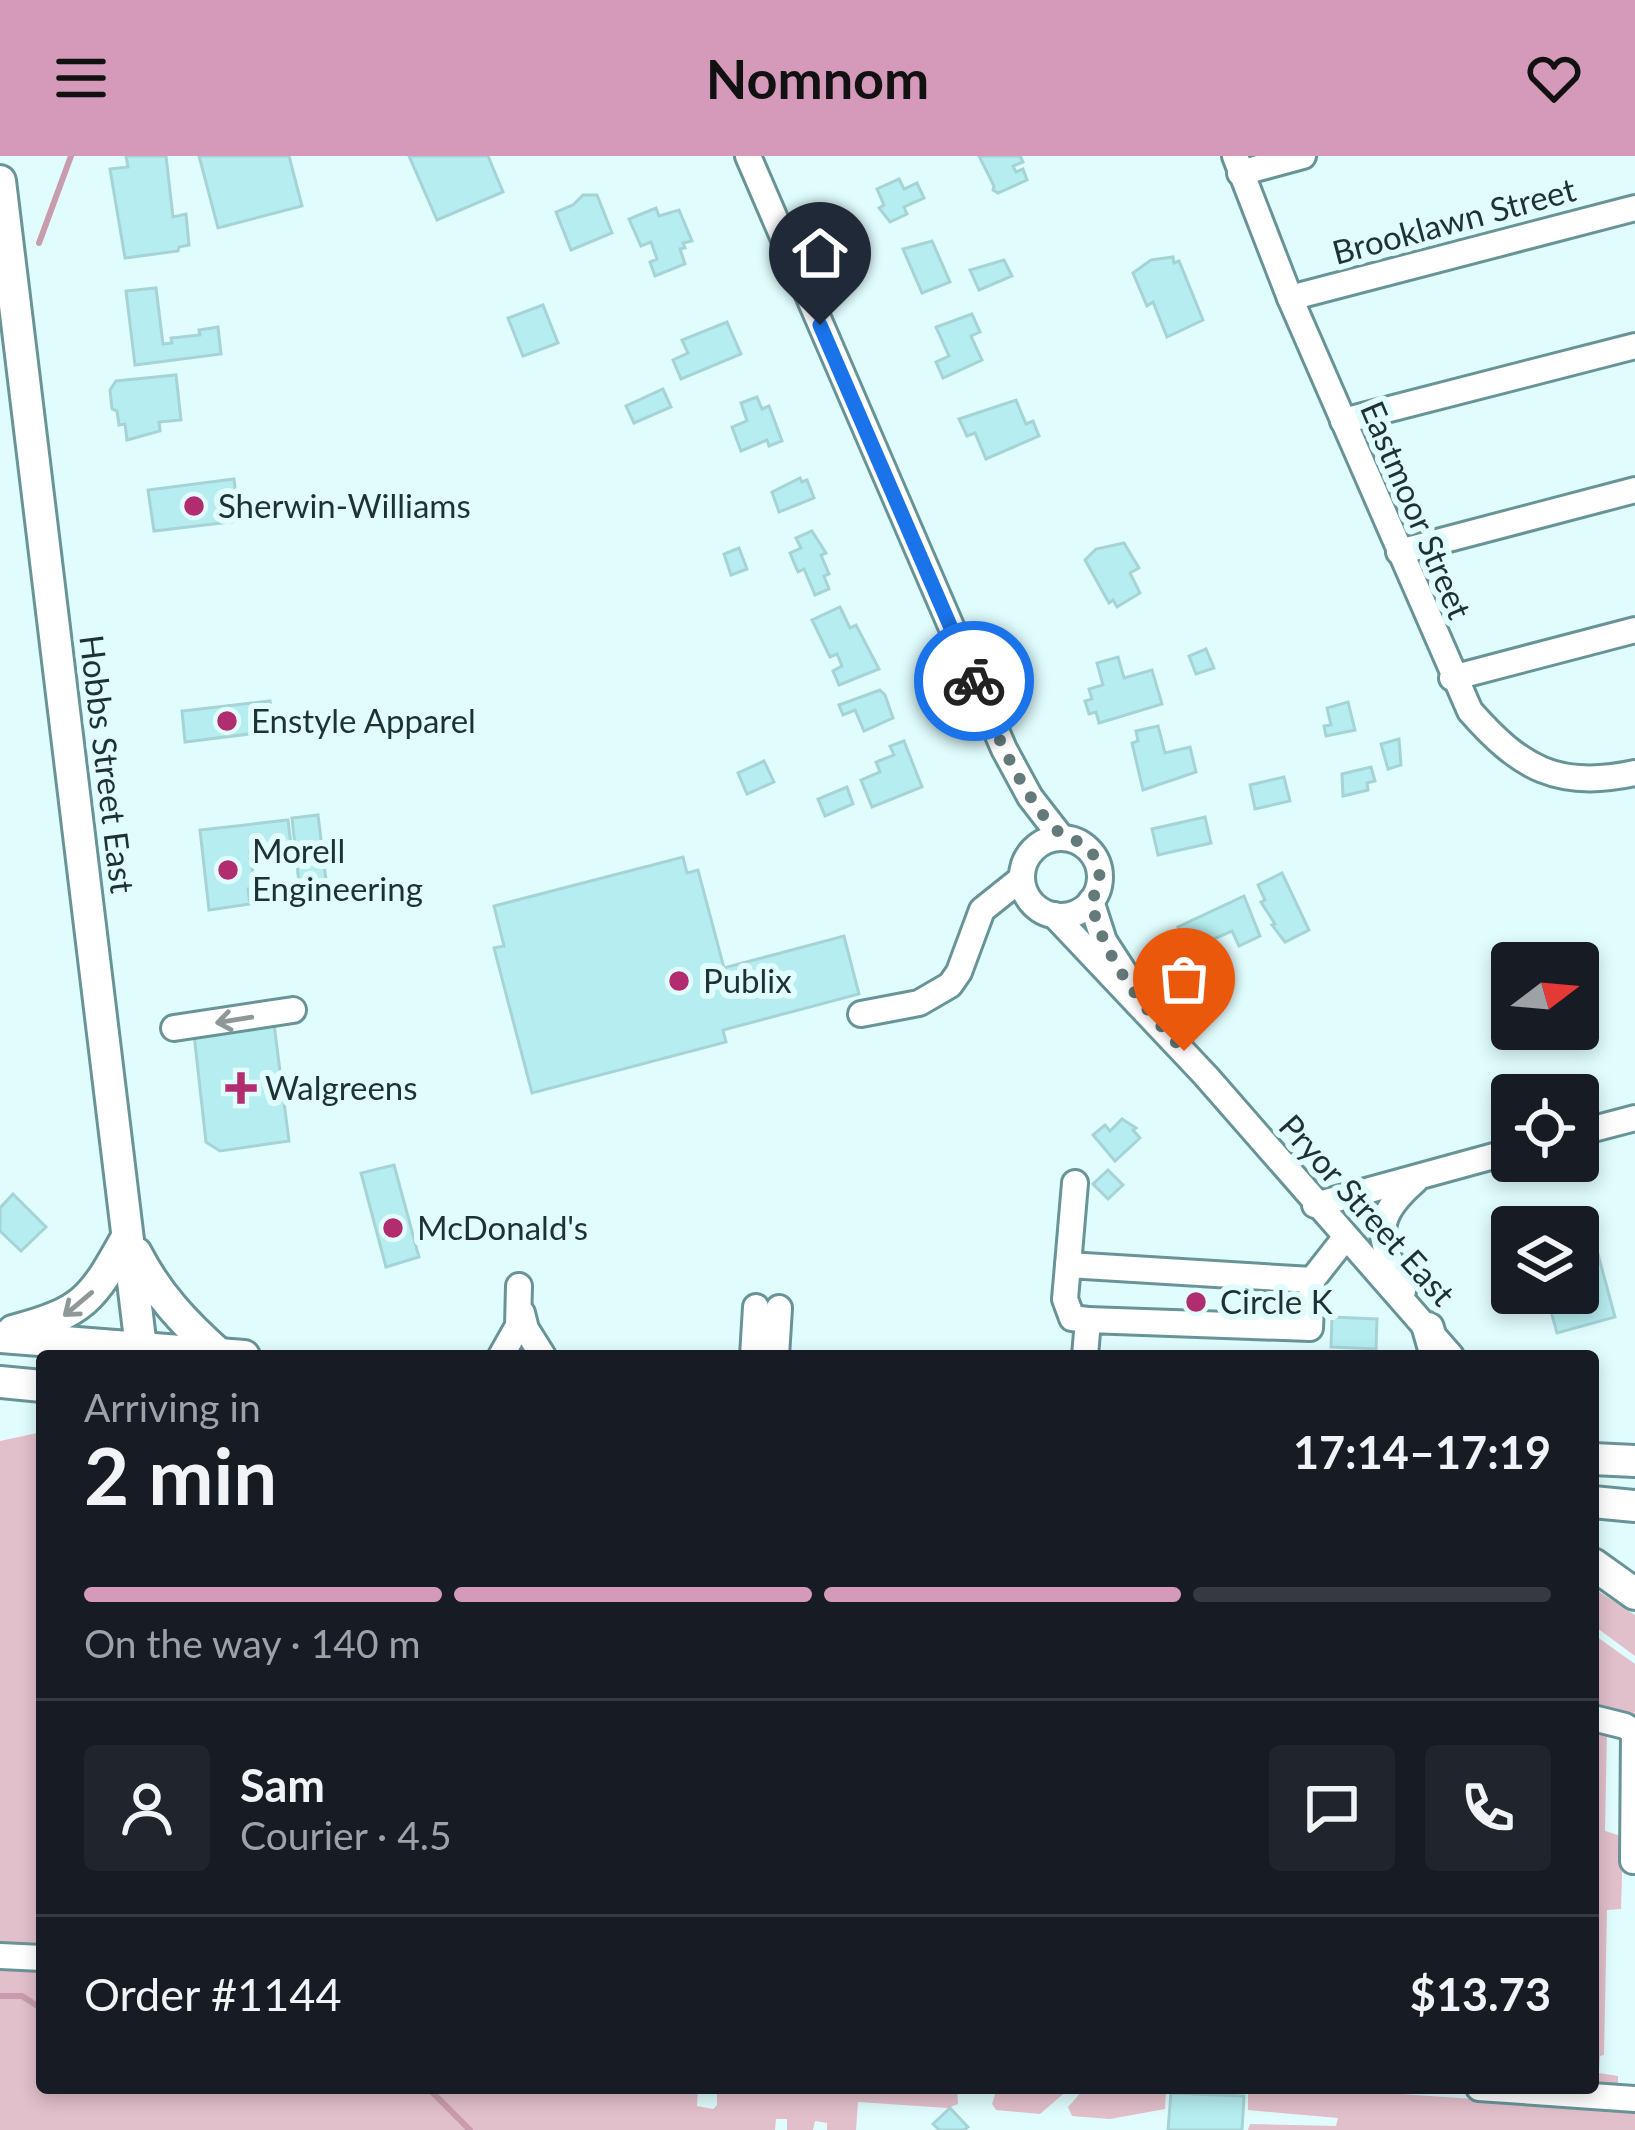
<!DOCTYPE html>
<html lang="en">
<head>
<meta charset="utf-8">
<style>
	body { margin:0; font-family:Lato,sans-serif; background:#20242c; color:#f1f3f6; height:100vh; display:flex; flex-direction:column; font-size:45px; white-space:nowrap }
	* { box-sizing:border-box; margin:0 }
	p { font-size:39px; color:#9ea1a6 }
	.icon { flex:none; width:66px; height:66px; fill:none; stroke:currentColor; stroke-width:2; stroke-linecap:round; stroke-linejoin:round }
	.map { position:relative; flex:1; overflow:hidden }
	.panel { position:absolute; left:36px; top:1194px; width:1563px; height:744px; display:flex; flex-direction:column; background:#171b24; border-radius:12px; box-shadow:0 6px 18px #0003 }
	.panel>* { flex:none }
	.needle { width:78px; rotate:74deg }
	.buttons { position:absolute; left:1491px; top:786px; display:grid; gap:24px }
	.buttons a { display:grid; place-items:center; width:108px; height:108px; border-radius:12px; background:#171b24; box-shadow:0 6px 18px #0003; font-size:60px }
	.pin { position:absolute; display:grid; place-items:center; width:102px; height:102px; color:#fff; margin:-123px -51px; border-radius:50% 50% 50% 0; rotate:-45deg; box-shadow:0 0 12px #0007 }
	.pin .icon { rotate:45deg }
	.courier { position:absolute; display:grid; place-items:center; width:120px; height:120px; margin:-60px; border:9px solid #1a73e8; border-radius:50%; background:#fff; color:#222; box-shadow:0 3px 15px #0007 }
	.head em { font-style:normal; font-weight:700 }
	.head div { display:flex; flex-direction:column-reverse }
	.head { display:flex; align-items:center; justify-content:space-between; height:204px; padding:0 48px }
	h1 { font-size:78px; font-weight:700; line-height:90px }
	.bar { display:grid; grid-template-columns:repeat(4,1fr); gap:18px 12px; align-content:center; height:144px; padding:0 48px }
	.bar i { height:15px; border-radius:9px; background:#363941 }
	.bar .active { background:#d599ba }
	.bar p { grid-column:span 4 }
	.line { display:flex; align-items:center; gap:30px; padding:0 48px; border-top:3px solid #363941 }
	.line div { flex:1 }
	.round { display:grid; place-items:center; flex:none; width:126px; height:126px; border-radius:12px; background:#20242c }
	header { display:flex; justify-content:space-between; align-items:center; height:156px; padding:0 48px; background:#d599ba; color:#111; font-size:54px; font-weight:700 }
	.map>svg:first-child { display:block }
	.green { fill:#e1bfcb }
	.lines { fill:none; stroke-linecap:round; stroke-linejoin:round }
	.stream { stroke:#c89cac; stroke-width:6 }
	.building { fill:#b6edf0; stroke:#a6d4d6; stroke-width:3 }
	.minor-casing { stroke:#689497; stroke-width:30 }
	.major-casing { stroke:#689497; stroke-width:36 }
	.minor { stroke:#fff; stroke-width:24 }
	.major { stroke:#fff; stroke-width:30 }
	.oneway { stroke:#8f9899 }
	.done { stroke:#63797a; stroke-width:12; stroke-dasharray:0 21.6 }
	.route { stroke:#1a73e8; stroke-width:15 }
	.poi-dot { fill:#b22c70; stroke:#e0fcfd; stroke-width:4.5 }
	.labels { text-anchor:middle; stroke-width:12; stroke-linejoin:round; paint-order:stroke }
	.street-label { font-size:33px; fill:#1f3233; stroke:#e0fcfd }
	.poi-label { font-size:33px; fill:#1f3233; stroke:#e0fcfd; text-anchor:start }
</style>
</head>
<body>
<header><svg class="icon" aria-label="menu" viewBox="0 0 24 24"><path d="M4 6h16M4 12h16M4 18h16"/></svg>Nomnom<svg class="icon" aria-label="heart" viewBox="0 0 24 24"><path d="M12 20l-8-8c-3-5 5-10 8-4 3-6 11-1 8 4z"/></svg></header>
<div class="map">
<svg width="1635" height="1974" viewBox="0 0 1635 1974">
	<rect width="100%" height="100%" fill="#e0fcfd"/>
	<g class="green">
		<polygon points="42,1276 42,1610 37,1670 42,1671 42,1932 698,1932 697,1950 713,1953 717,1949 717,1932 957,1932 958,1948 948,1952 858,1946 856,1974 827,1974 827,1967 815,1965 813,1974 787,1974 787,1963 776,1963 775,1974 0,1974 0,1285"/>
		<polygon points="1593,1432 1635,1459 1635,1500 1593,1469"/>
		<polygon points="1593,1478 1635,1508 1635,1562 1593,1550"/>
		<polygon points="1593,1575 1607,1576 1605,1675 1618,1679 1623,1687 1621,1753 1607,1754 1604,1899 1600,1900 1599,1917 1618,1920 1618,1928 1593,1926"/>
		<polygon points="997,1932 1070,1932 1040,1958 996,1954 992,1948"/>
		<polygon points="1085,1932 1166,1932 1165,1953 1110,1963 1072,1960 1068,1951"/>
		<polygon points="1248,1932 1312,1932 1635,1954 1635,1974 1248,1974 1250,1968 1336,1970 1338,1962 1248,1954"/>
	</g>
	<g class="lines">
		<g class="stream">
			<polyline points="39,87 71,0"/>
			<polyline points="0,1840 22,1840 42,1853"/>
			<polyline points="428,1932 470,1974"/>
		</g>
	</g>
	<g class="building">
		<polygon points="126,0 166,0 173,61 186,58 189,89 179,91 178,95 125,102 110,13 128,11"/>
		<polygon points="199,0 289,0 302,50 218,72"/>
		<polygon points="409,0 488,0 503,36 437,64"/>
		<polygon points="979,0 1020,0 1023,6 1013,10 1016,16 1023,13 1027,24 998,37 993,34 994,30"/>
		<polygon points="899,23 904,33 917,27 924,42 904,51 907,58 890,66 879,52 884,49 877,33"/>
		<polygon points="583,39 597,39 612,77 571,94 556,56 573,49"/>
		<polygon points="656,52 659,60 679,54 692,85 683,87 685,92 680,93 685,108 655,120 650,106 657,103 651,86 641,90 629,63"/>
		<polygon points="932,85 950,126 922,137 903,93"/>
		<polygon points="1173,101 1174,107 1179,105 1203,164 1167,181 1153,146 1147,150 1133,117 1151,104"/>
		<polygon points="1004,104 1012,120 979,134 970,114"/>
		<polygon points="156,132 163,188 172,187 171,182 200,179 199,174 218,171 221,198 135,209 126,135"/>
		<polygon points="543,149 558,187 523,200 508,162"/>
		<polygon points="972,158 980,176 971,180 982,204 943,222 936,206 949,200 936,171"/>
		<polygon points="727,166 741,198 681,223 673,204 688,197 682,184"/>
		<polygon points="176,219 181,264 159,266 160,275 127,284 125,268 119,269 117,255 112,253 110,234 116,225"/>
		<polygon points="663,233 671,251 634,267 626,250"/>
		<polygon points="757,241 762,253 769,250 782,285 769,290 767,284 741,295 732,271 747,265 741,247"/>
		<polygon points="1016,244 1026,268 1033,265 1039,280 986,303 975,277 967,280 959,263"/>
		<polygon points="800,322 802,326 807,324 814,342 779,356 772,336"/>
		<polygon points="234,323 239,365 154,375 148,334"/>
		<polygon points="812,375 826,397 821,399 829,418 824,420 829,433 815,439 804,413 798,416 790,397 801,392 796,382"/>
		<polygon points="1124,387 1139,412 1130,417 1140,437 1117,451 1113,444 1109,447 1085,404 1096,393"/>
		<polygon points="739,392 747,413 731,419 724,398"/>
		<polygon points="840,451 850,472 856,469 879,513 839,529 833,515 842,510 837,498 830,501 812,464"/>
		<polygon points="1206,493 1214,512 1196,518 1189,500"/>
		<polygon points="1118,501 1124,522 1152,514 1162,548 1099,567 1096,556 1089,558 1085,545 1092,543 1089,533 1103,529 1097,507"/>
		<polygon points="880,534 885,539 893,562 864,575 855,554 843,559 839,549"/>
		<polygon points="270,545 273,575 185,586 182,555"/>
		<polygon points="1348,546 1355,574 1326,580 1324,570 1331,569 1327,552"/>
		<polygon points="1158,570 1165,597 1190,591 1196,616 1143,634 1132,587 1138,585 1136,575"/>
		<polygon points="1399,583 1401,609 1388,613 1381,588"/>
		<polygon points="904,585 922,631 872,651 861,624 880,616 876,606 894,599 890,590"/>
		<polygon points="764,605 774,626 747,638 738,617"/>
		<polygon points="1371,611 1375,625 1367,627 1368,634 1343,640 1342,618"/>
		<polygon points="1284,621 1290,645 1255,653 1250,629"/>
		<polygon points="847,631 853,648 825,660 818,643"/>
		<polygon points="318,659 326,724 299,727 292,662"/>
		<polygon points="1205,661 1211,687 1158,699 1152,673"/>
		<polygon points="288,664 291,689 250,696 255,732 248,733 250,748 209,754 200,674"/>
		<polygon points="683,701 687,717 698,714 724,812 844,780 859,838 723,874 726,886 532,937 494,792 504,790 494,750"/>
		<polygon points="1282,717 1309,774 1285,786 1272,769 1275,768 1261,746 1265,744 1258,729"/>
		<polygon points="1244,740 1260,780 1239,790 1232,775 1202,788 1204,794 1195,798 1192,792 1188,793 1178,771"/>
		<polygon points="274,868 289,985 220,995 206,986 194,878"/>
		<polygon points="1122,963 1136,972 1133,974 1140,982 1115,1005 1093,979 1105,969 1110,975"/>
		<polygon points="394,1009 419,1101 386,1111 361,1017"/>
		<polygon points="1108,1014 1123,1029 1108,1043 1093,1028"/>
		<polygon points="13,1038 46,1071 21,1095 0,1075 0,1052"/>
		<polygon points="1586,1054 1615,1161 1557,1177 1546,1137 1578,1137 1578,1071 1528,1070"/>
		<polygon points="1332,1161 1377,1163 1376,1193 1331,1191"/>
		<polygon points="1171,1937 1244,1940 1242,1974 1168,1974"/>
		<polygon points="950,1952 968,1971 964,1974 939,1974 933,1968"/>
	</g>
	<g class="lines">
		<defs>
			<g id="minor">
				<polyline points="748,0 1004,593 1030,641 1061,681"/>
				<path d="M1235,0L1290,142L1470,555C1520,612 1558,634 1635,617"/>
				<polyline points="1240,17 1303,0"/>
				<polyline points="1290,142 1635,52"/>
				<polyline points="1343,265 1635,190"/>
				<polyline points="1399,396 1635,334"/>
				<polyline points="1452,522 1635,474"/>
				<circle cx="1061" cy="721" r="39"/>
				<polyline points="1091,745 1104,785 1128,822"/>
				<polyline points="1054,759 1206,920 1451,1200"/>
				<polyline points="861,858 919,847 950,829 959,816 982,754 1022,722"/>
				<polyline points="174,872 293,854"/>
				<polyline points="1578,977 1635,962"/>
				<polyline points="1315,1049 1512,995"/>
				<polyline points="1068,1109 1075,1027"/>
				<path d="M1403,1135C1381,1083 1368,1066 1415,1025"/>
				<polyline points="522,1157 526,1173 543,1200"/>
				<polyline points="1088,1164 1072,1162 1065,1143 1068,1109 1312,1124"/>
				<polyline points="501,1200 518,1170 519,1130"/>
				<polyline points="753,1200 756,1151"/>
				<polyline points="776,1200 779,1152"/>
				<polyline points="1085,1200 1088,1164 1310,1172 1312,1124 1345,1082"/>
				<polyline points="1593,1562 1625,1570 1635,1577"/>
				<polyline points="1633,1705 1634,1576"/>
				<polyline points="0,1800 42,1802"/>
				<polyline points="1479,1932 1635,1943"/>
			</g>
			<g id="major">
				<polyline points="0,25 142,1200"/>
				<path d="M136,1097C157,1138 184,1167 219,1198"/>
				<polyline points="1428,1172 1436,1200"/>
				<path d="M13,1175C84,1156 92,1144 127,1081"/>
				<polyline points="0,1181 244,1200"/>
				<polyline points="0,1226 42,1230"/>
				<polyline points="1593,1303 1635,1305"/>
				<polyline points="1593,1346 1635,1350"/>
				<polyline points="1593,1408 1635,1438"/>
			</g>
		</defs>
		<use href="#minor" class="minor-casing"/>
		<use href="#major" class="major-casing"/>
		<use href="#minor" class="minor"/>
		<use href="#major" class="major"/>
	</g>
	<defs><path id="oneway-shaft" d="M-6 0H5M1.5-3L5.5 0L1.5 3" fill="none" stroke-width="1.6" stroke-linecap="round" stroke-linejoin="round" transform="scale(3)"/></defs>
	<g class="oneway">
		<use href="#oneway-shaft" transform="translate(234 864) rotate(171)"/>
		<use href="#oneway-shaft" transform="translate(78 1148) rotate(140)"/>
	</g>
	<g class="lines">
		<path class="done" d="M974,525C995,574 1016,626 1050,668C1064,685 1083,681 1094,700C1103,715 1100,731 1091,745C1104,803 1144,853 1184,895"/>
		<polyline class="route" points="820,169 974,525"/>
	</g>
	<g class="poi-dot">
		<circle cx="194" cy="350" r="12"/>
		<circle cx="227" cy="565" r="12"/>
		<circle cx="228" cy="714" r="12"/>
		<circle cx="679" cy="825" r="12"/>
		<path d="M235 914h12v12h12v12h-12v12h-12v-12h-12v-12h12z"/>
		<circle cx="393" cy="1072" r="12"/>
		<circle cx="1196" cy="1146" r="12"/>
	</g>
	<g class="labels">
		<g class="street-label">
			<text transform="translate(1454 65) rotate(-15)" y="12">Brooklawn Street</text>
			<text transform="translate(1416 354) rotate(67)" y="12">Eastmoor Street</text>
			<text transform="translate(107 608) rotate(83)" y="12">Hobbs Street East</text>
			<text transform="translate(1367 1054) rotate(48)" y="12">Pryor Street East</text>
		</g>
		<g class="poi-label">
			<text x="218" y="362">Sherwin-Williams</text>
			<text x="251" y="577">Enstyle Apparel</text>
			<text x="252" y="707">Morell<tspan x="252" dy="38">Engineering</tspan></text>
			<text x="703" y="837">Publix</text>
			<text x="265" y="944">Walgreens</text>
			<text x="417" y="1084">McDonald's</text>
			<text x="1220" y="1158">Circle K</text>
		</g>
	</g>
</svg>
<div class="buttons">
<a><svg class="needle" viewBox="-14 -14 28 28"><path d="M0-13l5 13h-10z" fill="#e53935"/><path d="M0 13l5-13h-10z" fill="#9ea1a6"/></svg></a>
<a><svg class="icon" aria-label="locate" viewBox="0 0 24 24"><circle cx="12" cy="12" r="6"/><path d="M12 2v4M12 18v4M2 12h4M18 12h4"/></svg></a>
<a><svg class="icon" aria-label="layers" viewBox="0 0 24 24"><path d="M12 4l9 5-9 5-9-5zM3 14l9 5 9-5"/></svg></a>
</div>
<div class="pin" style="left:1184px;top:895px;background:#ea580c"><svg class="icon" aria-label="bag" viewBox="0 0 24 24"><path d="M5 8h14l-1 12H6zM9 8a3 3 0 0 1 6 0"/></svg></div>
<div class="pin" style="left:820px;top:169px;background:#1f2937"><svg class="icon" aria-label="home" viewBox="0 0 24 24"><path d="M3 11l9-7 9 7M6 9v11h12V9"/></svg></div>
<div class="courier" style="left:974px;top:525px"><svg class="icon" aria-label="bike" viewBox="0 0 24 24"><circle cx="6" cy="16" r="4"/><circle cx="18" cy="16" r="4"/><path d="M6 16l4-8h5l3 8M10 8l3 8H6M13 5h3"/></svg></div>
<section class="panel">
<div class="head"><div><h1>2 min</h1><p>Arriving in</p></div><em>17:14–17:19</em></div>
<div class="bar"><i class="active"></i><i class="active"></i><i class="active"></i><i></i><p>On the way · 140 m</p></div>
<div class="line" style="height:216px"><a class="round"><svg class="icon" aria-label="person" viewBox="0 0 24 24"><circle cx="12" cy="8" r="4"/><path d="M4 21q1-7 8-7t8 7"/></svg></a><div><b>Sam</b><p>Courier · 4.5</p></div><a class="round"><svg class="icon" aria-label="chat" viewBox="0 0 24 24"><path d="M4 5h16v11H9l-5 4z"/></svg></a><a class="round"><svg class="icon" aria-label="phone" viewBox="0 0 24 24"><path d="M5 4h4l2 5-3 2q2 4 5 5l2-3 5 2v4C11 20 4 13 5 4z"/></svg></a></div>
<div class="line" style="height:156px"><div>Order #1144</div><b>$13.73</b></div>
</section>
</div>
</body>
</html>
